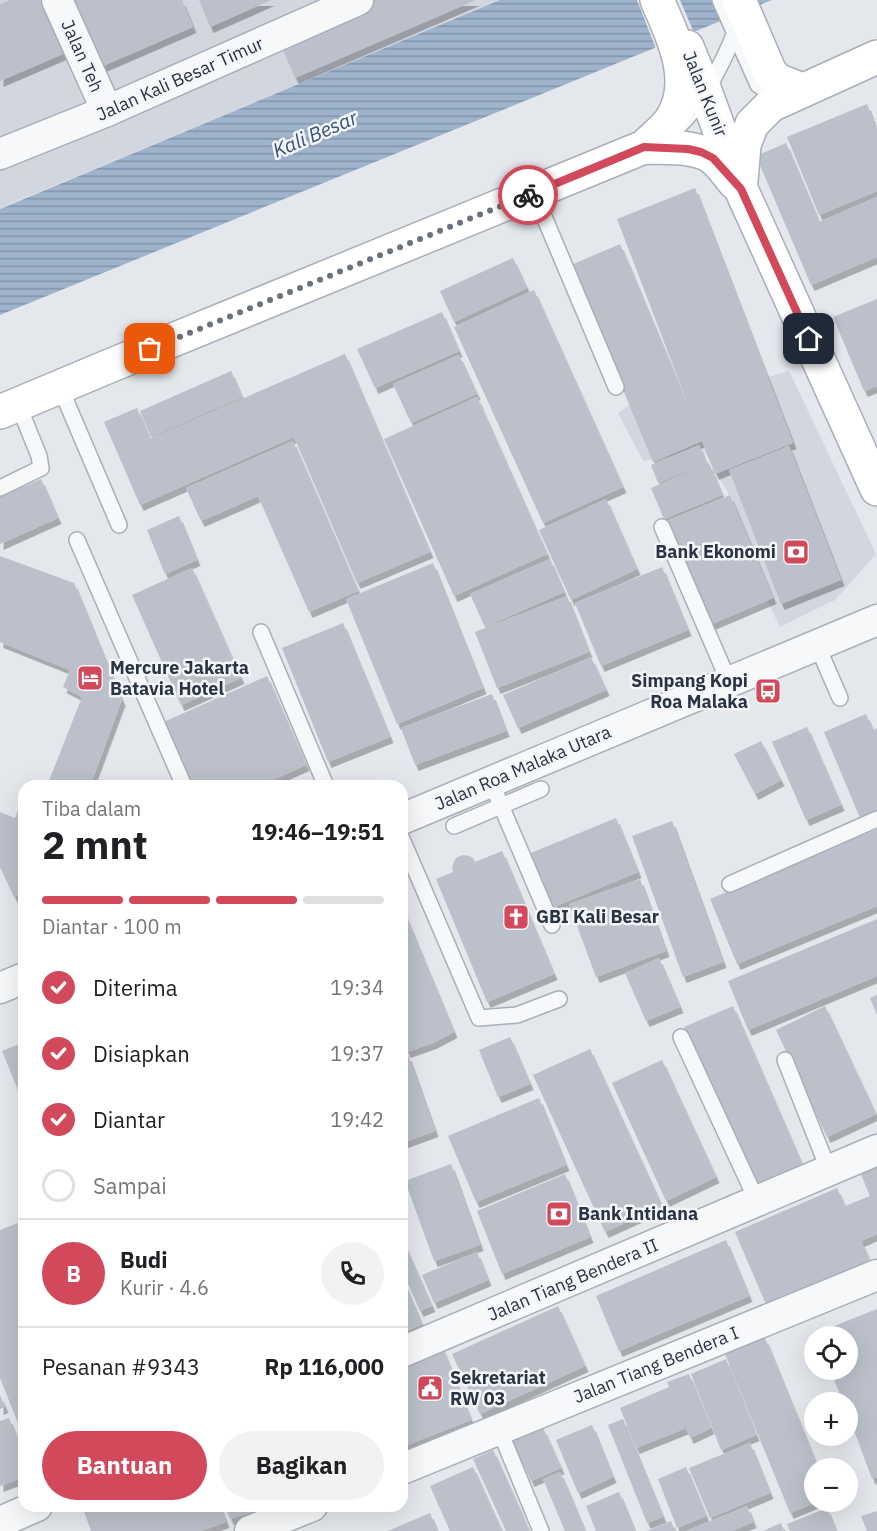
<!DOCTYPE html>
<html lang="id">
<head>
<meta charset="utf-8">
<style>
	body { margin:0; font-family:"IBM Plex Sans",sans-serif; background:#f2f2f2; color:#202124; height:100vh; display:flex; flex-direction:column; font-size:22px; white-space:nowrap }
	* { box-sizing:border-box; margin:0 }
	p { font-size:20px; color:#757577 }
	.icon { flex:none; width:33px; height:33px; fill:none; stroke:currentColor; stroke-width:2; stroke-linecap:round; stroke-linejoin:round }
	.map { position:relative; flex:1; overflow:hidden }
	.panel { position:absolute; left:18px; top:780px; width:390px; height:732px; display:flex; flex-direction:column; background:#fff; border-radius:18px; box-shadow:0 6px 24px #0002 }
	.panel>* { flex:none }
	.fabs { position:absolute; left:804px; top:1326px; display:grid; gap:12px }
	.fabs a { display:grid; place-items:center; width:54px; height:54px; border-radius:50%; background:#fff; box-shadow:0 6px 24px #0002; font-size:30px }
	.pin { position:absolute; display:grid; place-items:center; width:51px; height:51px; color:#fff; margin:-26px; border-radius:12px; box-shadow:0 3px 9px #0006 }
	.courier { position:absolute; display:grid; place-items:center; width:60px; height:60px; margin:-30px; border:4px solid #d1495b; border-radius:50%; background:#fff; color:#222; box-shadow:0 2px 8px #0007 }
	.head em { font-style:normal; font-weight:800 }
	.head div { display:flex; flex-direction:column-reverse }
	.head { display:flex; align-items:center; justify-content:space-between; height:102px; padding:0 24px }
	h1 { font-size:39px; font-weight:800; line-height:45px }
	.bar { display:grid; grid-template-columns:repeat(4,1fr); gap:9px 6px; align-content:center; height:72px; padding:0 24px }
	.bar i { height:8px; border-radius:4px; background:#e0e0e0 }
	.bar .active { background:#d1495b }
	.bar p { grid-column:span 4 }
	.line { display:flex; align-items:center; gap:15px; padding:0 24px; border-top:2px solid #e0e0e0 }
	.line div { flex:1 }
	.round { display:grid; place-items:center; flex:none; width:63px; height:63px; border-radius:32px; background:#f2f2f2 }
	ol { padding:0 24px; list-style:none }
	li { display:flex; align-items:center; gap:18px; height:66px }
	li p { margin-inline-start:auto }
	li .icon { padding:6px; border-radius:50%; background:#d1495b; color:#fff; stroke-width:4 }
	li:last-child { color:#757577 }
	li i { width:33px; height:33px; border:3px solid #e0e0e0; border-radius:50% }
	.button { display:flex; gap:12px; margin-top:auto; padding:12px 24px }
	.button a { flex:1; height:69px; border-radius:36px; background:#d1495b; color:#fff; font-size:24px; font-weight:800; line-height:69px; text-align:center }
	.button a+a { background:#f2f2f2; color:#202124 }
	.map>svg:first-child { display:block }
	.built { fill:#d2d6de }
	.water { fill:url(#water-rules) }
	.pier { fill:#e4e7ec }
	.building { fill:#bbc0ca; filter:url(#shadow) }
	.lines { fill:none; stroke-linecap:round; stroke-linejoin:round }
	.lane-casing { stroke:#a9aeb7; stroke-width:18 }
	.street-casing { stroke:#a9aeb7; stroke-width:33 }
	.secondary-casing { stroke:#a9aeb7; stroke-width:36 }
	.lane { stroke:#f7f8fa; stroke-width:15 }
	.street { stroke:#f7f8fa; stroke-width:30 }
	.secondary { stroke:#fff; stroke-width:33 }
	.done { stroke:#6c737f; stroke-width:6; stroke-dasharray:0 10.8 }
	.route { stroke:#d1495b; stroke-width:8 }
	.labels { text-anchor:middle; stroke-width:5; stroke-linejoin:round; paint-order:stroke }
	.street-label { font-size:18px; fill:#2b3445; stroke:#f4f6f9 }
	.poi-label { font-size:18px; font-weight:bold; fill:#2b3445; stroke:#f4f6f9; text-anchor:start }
	.water-label { font-size:20px; font-style:italic; fill:#34527a; stroke:#f4f6f9 }
</style>
</head>
<body>
<div class="map">
<svg width="877" height="1531" viewBox="0 0 877 1531">
	<defs>
		<pattern id="water-rules" width="6" height="5" patternUnits="userSpaceOnUse" patternTransform="scale(1.5)"><rect width="6" height="5" fill="#9fb4cc"/><path d="M0 2.5h6" fill="none" stroke="#8293a7"/></pattern>
		<filter id="shadow"><feDropShadow dx="3.5" dy="6" stdDeviation="0" flood-color="#0004"/></filter>
	</defs>
	<rect width="100%" height="100%" fill="#e4e7ec"/>
	<g class="built">
		<polygon points="0,0 502,0 0,208"/>
		<polygon points="789,371 876,554 835,600 780,627 733,530 726,511 734,503 704,451 643,461 618,413 658,385 684,401"/>
	</g>
	<polygon class="water" points="500,0 772,0 0,315 0,209"/>
	<polygon class="pier" points="637,0 680,0 695,35 656,49"/>
	<g class="building">
		<polygon points="10,0 40,0 63,54 0,81 0,4"/>
		<polygon points="67,0 182,0 193,27 96,69"/>
		<polygon points="199,0 271,0 210,27"/>
		<polygon points="374,0 476,0 295,78 279,41"/>
		<polygon points="867,104 875,126 877,125 877,191 819,215 787,137"/>
		<polygon points="786,143 819,222 877,197 877,257 811,285 756,156"/>
		<polygon points="695,188 793,443 715,474 702,441 653,462 571,265 620,244 695,423 617,219"/>
		<polygon points="513,258 527,288 454,322 440,291"/>
		<polygon points="534,290 623,487 543,523 454,327"/>
		<polygon points="877,299 877,386 864,391 833,317"/>
		<polygon points="442,312 459,351 375,388 357,349"/>
		<polygon points="345,354 430,552 357,583 294,437 140,505 104,422 137,408 150,439"/>
		<polygon points="459,355 477,394 411,423 393,384"/>
		<polygon points="231,371 242,397 151,437 140,411"/>
		<polygon points="477,397 547,554 454,596 384,439"/>
		<polygon points="293,441 358,591 309,612 258,496 201,521 186,488"/>
		<polygon points="699,445 706,463 658,483 651,465"/>
		<polygon points="789,446 841,580 781,604 729,470"/>
		<polygon points="709,463 722,495 664,519 651,488"/>
		<polygon points="41,479 58,518 0,544 0,497"/>
		<polygon points="730,495 773,598 707,626 664,522"/>
		<polygon points="606,499 637,569 571,600 539,530"/>
		<polygon points="179,516 197,560 165,574 147,530"/>
		<polygon points="0,556 74,583 122,700 90,786 47,786 82,697 63,687 70,670 0,642"/>
		<polygon points="550,559 564,592 485,627 470,594"/>
		<polygon points="433,563 483,688 397,724 346,599"/>
		<polygon points="662,567 688,630 601,666 575,603"/>
		<polygon points="192,568 241,678 181,705 132,595"/>
		<polygon points="567,596 589,652 497,688 475,632"/>
		<polygon points="343,623 390,737 328,762 282,648"/>
		<polygon points="591,657 606,690 518,728 503,695"/>
		<polygon points="267,676 306,765 259,786 187,786 159,724"/>
		<polygon points="492,694 506,731 415,765 401,728"/>
		<polygon points="866,714 873,730 877,728 877,811 860,818 824,732"/>
		<polygon points="807,727 841,805 806,820 772,742"/>
		<polygon points="761,741 781,780 755,794 734,754"/>
		<polygon points="21,802 24,804 24,892 14,897 0,867 0,812 15,818"/>
		<polygon points="616,818 638,872 549,909 526,855"/>
		<polygon points="672,821 723,962 683,977 632,836"/>
		<polygon points="877,829 877,906 737,964 710,899"/>
		<polygon points="502,851 554,974 487,1002 436,879 453,872 452,867 454,862 456,858 460,856 464,855 469,856 473,858 475,862"/>
		<polygon points="640,879 666,951 596,977 569,904"/>
		<polygon points="402,907 454,1032 433,1043 407,1052 405,1047 402,1049"/>
		<polygon points="877,919 877,976 748,1030 728,981"/>
		<polygon points="659,958 680,1007 646,1021 625,973"/>
		<polygon points="877,995 877,1015 870,998"/>
		<polygon points="733,1006 802,1164 753,1186 684,1027"/>
		<polygon points="825,1006 876,1114 827,1137 776,1030"/>
		<polygon points="510,1037 530,1084 498,1097 479,1050"/>
		<polygon points="24,1042 24,1105 2,1051"/>
		<polygon points="590,1049 662,1206 605,1232 533,1075"/>
		<polygon points="408,1055 435,1131 402,1143 402,1057"/>
		<polygon points="662,1060 716,1177 666,1201 612,1083"/>
		<polygon points="539,1098 566,1165 476,1202 448,1136"/>
		<polygon points="451,1164 480,1245 434,1261 405,1181"/>
		<polygon points="877,1165 877,1234 861,1241 871,1264 768,1309 735,1232 837,1188 845,1206 870,1196 860,1172"/>
		<polygon points="565,1174 590,1237 502,1274 477,1211"/>
		<polygon points="18,1223 24,1238 24,1438 0,1378 0,1230"/>
		<polygon points="402,1239 432,1306 420,1311 402,1270"/>
		<polygon points="726,1240 749,1296 619,1351 596,1296"/>
		<polygon points="477,1252 488,1280 434,1303 422,1275"/>
		<polygon points="402,1278 422,1324 402,1333"/>
		<polygon points="558,1306 585,1366 480,1414 452,1354"/>
		<polygon points="877,1309 877,1477 872,1479 848,1414 848,1402 843,1402 830,1370 848,1370 848,1336 818,1336 816,1333"/>
		<polygon points="765,1338 818,1468 814,1468 814,1503 790,1513 725,1354"/>
		<polygon points="440,1342 471,1420 402,1447 402,1357"/>
		<polygon points="726,1359 756,1435 721,1450 691,1374"/>
		<polygon points="689,1374 711,1428 690,1438 686,1428 636,1448 620,1408 669,1387 667,1382"/>
		<polygon points="0,1395 5,1407 0,1409"/>
		<polygon points="9,1418 24,1457 24,1477 0,1486 0,1421"/>
		<polygon points="623,1419 663,1517 647,1523 608,1425"/>
		<polygon points="592,1425 613,1477 578,1493 556,1440"/>
		<polygon points="543,1428 561,1468 531,1481 512,1441"/>
		<polygon points="750,1443 770,1493 710,1518 689,1468"/>
		<polygon points="493,1450 516,1501 529,1531 506,1531 473,1459"/>
		<polygon points="473,1467 490,1505 502,1531 450,1531 430,1486"/>
		<polygon points="686,1467 706,1516 677,1528 658,1479"/>
		<polygon points="560,1472 570,1495 585,1531 565,1531 543,1479"/>
		<polygon points="619,1492 635,1531 596,1531 586,1506"/>
		<polygon points="82,1506 220,1506 226,1522 201,1531 91,1531"/>
		<polygon points="225,1506 253,1506 255,1511 230,1519"/>
		<polygon points="747,1506 753,1522 731,1531 686,1531"/>
		<polygon points="827,1508 836,1531 790,1531 787,1524"/>
		<polygon points="877,1511 877,1531 867,1531 861,1516"/>
		<polygon points="430,1513 437,1531 388,1531"/>
		<polygon points="671,1521 675,1531 647,1531"/>
		<polygon points="781,1523 784,1531 763,1531"/>
	</g>
	<g class="lines">
		<defs>
			<g id="lane">
				<polyline points="720,0 758,85 770,92 779,92"/>
				<path d="M680,125C704,102 722,64 735,33"/>
				<polyline points="534,193 616,387"/>
				<polyline points="60,387 119,525"/>
				<polyline points="0,488 41,468 39,456 18,404"/>
				<polyline points="662,527 729,682"/>
				<polyline points="77,540 184,786"/>
				<polyline points="261,632 326,786"/>
				<polyline points="817,645 840,698"/>
				<polyline points="491,782 552,925"/>
				<polyline points="454,826 541,789"/>
				<polyline points="402,839 479,1018 517,1015 559,999"/>
				<polyline points="730,884 877,819"/>
				<polyline points="681,1037 757,1201"/>
				<polyline points="785,1060 829,1171"/>
				<polyline points="499,1429 541,1531"/>
			</g>
			<g id="street">
				<polyline points="57,0 107,111"/>
				<polyline points="0,154 107,111 358,0"/>
				<polyline points="402,819 877,620"/>
				<polyline points="0,988 24,978"/>
				<polyline points="402,1352 877,1150"/>
				<polyline points="402,1469 877,1275"/>
				<polyline points="0,1522 37,1506"/>
				<polyline points="250,1531 312,1506"/>
			</g>
			<g id="secondary">
				<polyline points="739,0 770,72 777,80 802,90"/>
				<polyline points="687,47 705,91 741,189 877,489"/>
				<path d="M644,147C665,148 697,145 713,158C722,165 728,175 735,183"/>
				<polyline points="741,181 744,145 752,124 771,105 877,57"/>
				<path d="M0,412L107,367L644,147C653,138 664,130 671,120C696,82 673,36 657,0"/>
			</g>
		</defs>
		<use href="#lane" class="lane-casing"/>
		<use href="#street" class="street-casing"/>
		<use href="#secondary" class="secondary-casing"/>
		<use href="#lane" class="lane"/>
		<use href="#street" class="street"/>
		<use href="#secondary" class="secondary"/>
	</g>
	<g class="lines">
		<polyline class="done" points="150,349 528,195"/>
		<polyline class="route" points="528,195 644,147 688,149 701,152 713,158 741,189 809,339"/>
	</g>
	<defs>
		<symbol id="bank-square" viewBox="-11 -11 22 22"><rect x="-9" y="-9" width="18" height="18" rx="4" fill="#d1495b" stroke="#f4f6f9"/><path d="M-6-4H6V4H-6ZM0-2.3a2.3 2.3 0 1 0 0 4.6a2.3 2.3 0 1 0 0-4.6Z" fill="#fff"/></symbol>
		<symbol id="hotel-square" viewBox="-11 -11 22 22"><rect x="-9" y="-9" width="18" height="18" rx="4" fill="#d1495b" stroke="#f4f6f9"/><path d="M-6-4.5h1.5V1H6V5H4.5V3h-9V5H-6ZM-4 0a1.8 1.8 0 1 1 3.6 0ZM.5 0V-2.5h3Q6-2.5 6 0Z" fill="#fff"/></symbol>
		<symbol id="bus-square" viewBox="-11 -11 22 22"><rect x="-9" y="-9" width="18" height="18" rx="4" fill="#d1495b" stroke="#f4f6f9"/><path d="M-5-6H5V4H4V6H2V4H-2V6H-4V4H-5ZM-3.5-4V0h7V-4ZM-3.5 1.2v1.5H-2V1.2ZM2 1.2v1.5H3.5V1.2Z" fill="#fff"/></symbol>
		<symbol id="church-square" viewBox="-11 -11 22 22"><rect x="-9" y="-9" width="18" height="18" rx="4" fill="#d1495b" stroke="#f4f6f9"/><path d="M-1.2-6h2.4v3.5h3.3v2.4h-3.3V6h-2.4V-.1h-3.3v-2.4h3.3Z" fill="#fff"/></symbol>
		<symbol id="civic-square" viewBox="-11 -11 22 22"><rect x="-9" y="-9" width="18" height="18" rx="4" fill="#d1495b" stroke="#f4f6f9"/><path d="M-.6-6.5H3V-4.5H.6V-3L4-1V1h2V6H-6V1h2V-1L-.6-3ZM-1.2 2.5V6h2.4V2.5Z" fill="#fff"/></symbol>
	</defs>
	<g fill-rule="evenodd">
		<use href="#bank-square" x="781" y="537" width="30" height="30"/>
		<use href="#hotel-square" x="75" y="663" width="30" height="30"/>
		<use href="#bus-square" x="753" y="676" width="30" height="30"/>
		<use href="#church-square" x="501" y="902" width="30" height="30"/>
		<use href="#bank-square" x="544" y="1199" width="30" height="30"/>
		<use href="#civic-square" x="415" y="1373" width="30" height="30"/>
	</g>
	<g class="labels">
		<g class="street-label">
			<text transform="translate(82 56) rotate(66)" y="6">Jalan Teh</text>
			<text transform="translate(180 79) rotate(-24)" y="6">Jalan Kali Besar Timur</text>
			<text transform="translate(705 94) rotate(68)" y="6">Jalan Kunir</text>
			<text transform="translate(523 768) rotate(-23)" y="6">Jalan Roa Malaka Utara</text>
			<text transform="translate(573 1280) rotate(-23)" y="6">Jalan Tiang Bendera II</text>
			<text transform="translate(656 1365) rotate(-22)" y="6">Jalan Tiang Bendera I</text>
		</g>
		<g class="poi-label">
			<text x="776" y="558" text-anchor="end">Bank Ekonomi</text>
			<text x="110" y="674">Mercure Jakarta<tspan x="110" dy="21">Batavia Hotel</tspan></text>
			<text x="748" y="687" text-anchor="end">Simpang Kopi<tspan x="748" dy="21">Roa Malaka</tspan></text>
			<text x="536" y="923">GBI Kali Besar</text>
			<text x="578" y="1220">Bank Intidana</text>
			<text x="450" y="1384">Sekretariat<tspan x="450" dy="21">RW 03</tspan></text>
		</g>
		<g class="water-label">
			<text transform="translate(315 134) rotate(-23)" y="7">Kali Besar</text>
		</g>
	</g>
</svg>
<div class="fabs">
<a><svg class="icon" aria-label="locate" viewBox="0 0 24 24"><circle cx="12" cy="12" r="6"/><path d="M12 2v4M12 18v4M2 12h4M18 12h4"/></svg></a>
<a>+</a>
<a>−</a>
</div>
<div class="pin" style="left:150px;top:349px;background:#ea580c"><svg class="icon" aria-label="bag" viewBox="0 0 24 24"><path d="M5 8h14l-1 12H6zM9 8a3 3 0 0 1 6 0"/></svg></div>
<div class="pin" style="left:809px;top:339px;background:#1f2937"><svg class="icon" aria-label="home" viewBox="0 0 24 24"><path d="M3 11l9-7 9 7M6 9v11h12V9"/></svg></div>
<div class="courier" style="left:528px;top:195px"><svg class="icon" aria-label="bike" viewBox="0 0 24 24"><circle cx="6" cy="16" r="4"/><circle cx="18" cy="16" r="4"/><path d="M6 16l4-8h5l3 8M10 8l3 8H6M13 5h3"/></svg></div>
<section class="panel">
<div class="head"><div><h1>2 mnt</h1><p>Tiba dalam</p></div><em>19:46–19:51</em></div>
<div class="bar"><i class="active"></i><i class="active"></i><i class="active"></i><i></i><p>Diantar · 100 m</p></div>
<ol>
<li><svg class="icon" aria-label="check" viewBox="0 0 24 24"><path d="M5 12l5 5 9-10"/></svg>Diterima<p>19:34</p></li>
<li><svg class="icon" aria-label="check" viewBox="0 0 24 24"><path d="M5 12l5 5 9-10"/></svg>Disiapkan<p>19:37</p></li>
<li><svg class="icon" aria-label="check" viewBox="0 0 24 24"><path d="M5 12l5 5 9-10"/></svg>Diantar<p>19:42</p></li>
<li><i></i>Sampai</li>
</ol>
<div class="line" style="height:108px"><b class="round" style="background:#d1495b;color:#fff">B</b><div><b>Budi</b><p>Kurir · 4.6</p></div><a class="round"><svg class="icon" aria-label="phone" viewBox="0 0 24 24"><path d="M5 4h4l2 5-3 2q2 4 5 5l2-3 5 2v4C11 20 4 13 5 4z"/></svg></a></div>
<div class="line" style="height:78px"><div>Pesanan #9343</div><b>Rp 116,000</b></div>
<div class="button"><a>Bantuan</a><a>Bagikan</a></div>
</section>
</div>
</body>
</html>
